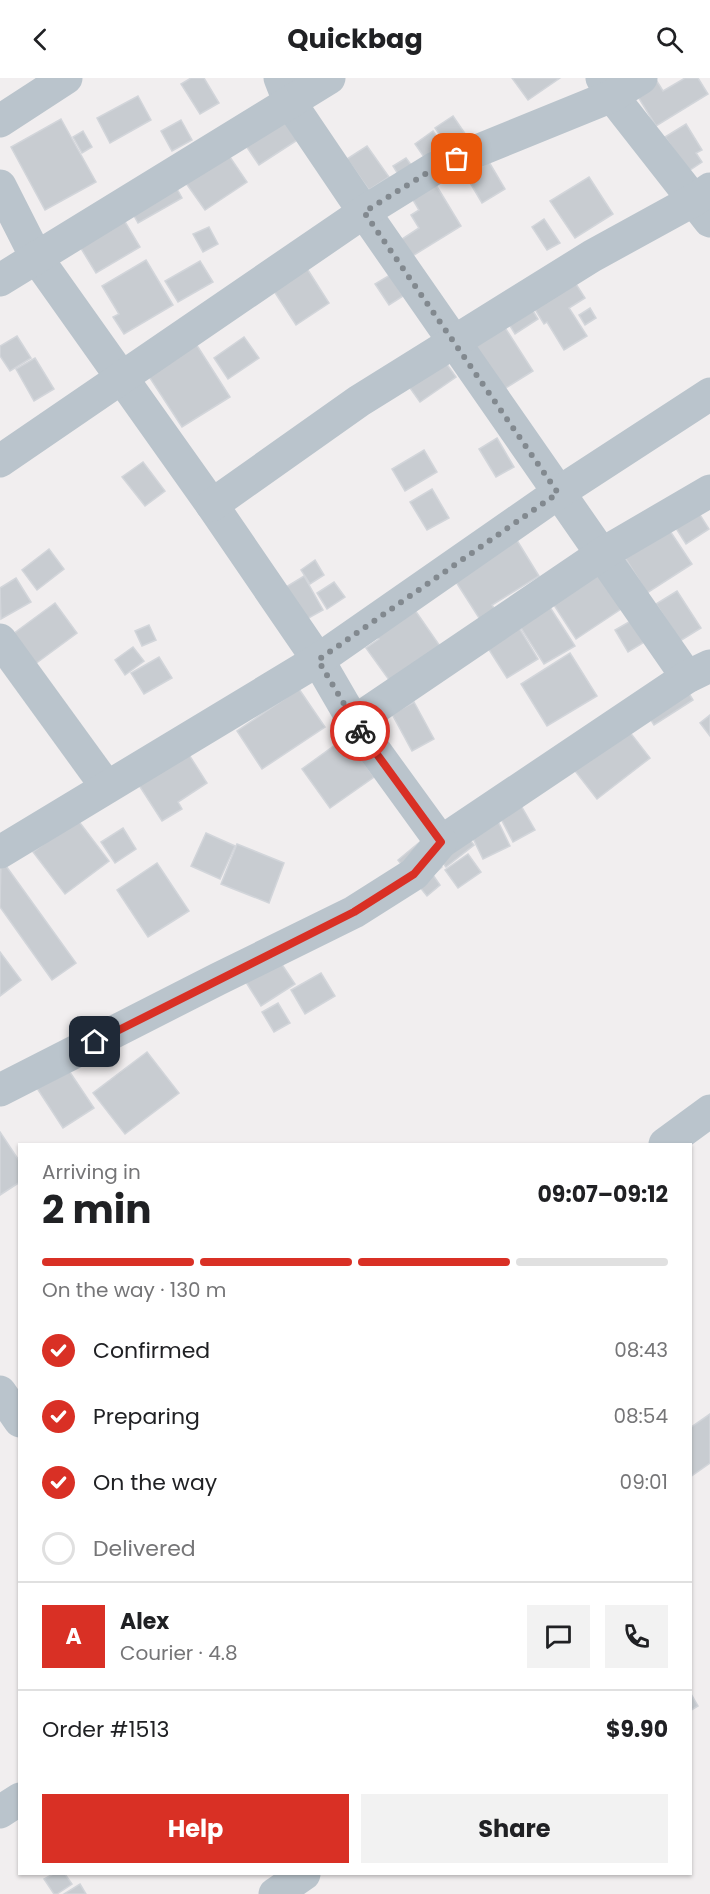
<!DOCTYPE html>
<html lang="en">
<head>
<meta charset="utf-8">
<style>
	body { margin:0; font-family:Poppins,sans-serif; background:#f2f2f2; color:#202124; height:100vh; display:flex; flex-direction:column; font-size:22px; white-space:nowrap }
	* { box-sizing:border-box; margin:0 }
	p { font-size:20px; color:#757577 }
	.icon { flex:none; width:33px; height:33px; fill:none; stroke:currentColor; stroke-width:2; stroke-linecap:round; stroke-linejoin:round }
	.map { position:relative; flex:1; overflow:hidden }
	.panel { position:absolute; left:18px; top:1065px; width:674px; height:732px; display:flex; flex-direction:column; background:#fff; border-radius:0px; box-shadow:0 2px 4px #0004 }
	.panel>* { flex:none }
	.pin { position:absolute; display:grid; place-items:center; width:51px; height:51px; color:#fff; margin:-26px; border-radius:12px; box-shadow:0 3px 9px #0006 }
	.courier { position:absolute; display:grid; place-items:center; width:60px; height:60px; margin:-30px; border:4px solid #d93025; border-radius:50%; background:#fff; color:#222; box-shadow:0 2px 8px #0007 }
	.summary em { font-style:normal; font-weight:700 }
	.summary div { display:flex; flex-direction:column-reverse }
	.summary { display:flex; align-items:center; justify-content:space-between; height:102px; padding:0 24px }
	h1 { font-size:39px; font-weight:700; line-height:45px }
	.bar { display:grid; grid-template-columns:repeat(4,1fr); gap:9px 6px; align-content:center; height:72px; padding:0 24px }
	.bar i { height:8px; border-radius:4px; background:#e0e0e0 }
	.bar .on { background:#d93025 }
	.bar p { grid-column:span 4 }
	.line { display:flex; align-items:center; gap:15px; padding:0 24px; border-top:2px solid #e0e0e0 }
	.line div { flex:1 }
	.round { display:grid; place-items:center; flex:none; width:63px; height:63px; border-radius:0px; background:#f2f2f2 }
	ol { padding:0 24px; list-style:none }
	li { display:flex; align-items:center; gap:18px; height:66px }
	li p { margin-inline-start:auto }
	li .icon { padding:6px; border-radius:50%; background:#d93025; color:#fff; stroke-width:4 }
	li:last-child { color:#757577 }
	li i { width:33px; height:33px; border:3px solid #e0e0e0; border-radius:50% }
	.cta { display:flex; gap:12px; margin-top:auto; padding:12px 24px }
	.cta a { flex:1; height:69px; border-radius:0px; background:#d93025; color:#fff; font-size:24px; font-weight:700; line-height:69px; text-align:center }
	.cta a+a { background:#f2f2f2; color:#202124 }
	header { display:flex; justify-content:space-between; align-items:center; height:78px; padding:0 24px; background:#fff; font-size:27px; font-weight:700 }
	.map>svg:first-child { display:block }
	.building { fill:#c8ccd1; stroke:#d2d5da; stroke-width:1.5 }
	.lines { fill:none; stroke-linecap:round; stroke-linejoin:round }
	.minor { stroke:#bac4cc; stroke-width:33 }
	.done { stroke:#82898f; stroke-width:6; stroke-dasharray:0 10.8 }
	.route { stroke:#d93025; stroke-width:8 }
</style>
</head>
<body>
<header><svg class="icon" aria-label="back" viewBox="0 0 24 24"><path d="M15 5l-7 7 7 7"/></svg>Quickbag<svg class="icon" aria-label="search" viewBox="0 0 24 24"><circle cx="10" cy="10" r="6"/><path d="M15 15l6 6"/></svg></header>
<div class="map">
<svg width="710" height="1816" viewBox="0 0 710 1816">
	<rect width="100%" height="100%" fill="#f1eeef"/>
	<g class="building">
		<polygon points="191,0 204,0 219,25 200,36 181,6"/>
		<polygon points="512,0 560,0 528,22"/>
		<polygon points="655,0 663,13 685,0 698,0 708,16 656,48 632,9"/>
		<polygon points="138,18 151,42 110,65 97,40"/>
		<polygon points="284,31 302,59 259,87 240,59"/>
		<polygon points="453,38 466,57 448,69 435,50"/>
		<polygon points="61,41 96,104 45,132 11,69"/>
		<polygon points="181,42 192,62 172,73 161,53"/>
		<polygon points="686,46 702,72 696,75 702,84 690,92 682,84 665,59"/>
		<polygon points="83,53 92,69 82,75 73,59"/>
		<polygon points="433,53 444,69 426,82 415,66"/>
		<polygon points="221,66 247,104 205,132 178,94"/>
		<polygon points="367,68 389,99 369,112 347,81"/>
		<polygon points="406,80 415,92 401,101 393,88"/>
		<polygon points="489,84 505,111 482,125 466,98"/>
		<polygon points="589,99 613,136 575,160 550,123"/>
		<polygon points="171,100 182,120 138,145 127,125"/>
		<polygon points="433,102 461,148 406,182 396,165 419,150 411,137 419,132 410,117"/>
		<polygon points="115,127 140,169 96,195 71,154"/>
		<polygon points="544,141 560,165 547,172 532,149"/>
		<polygon points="209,149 218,166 203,174 193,156"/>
		<polygon points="146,182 173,227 124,256 113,239 119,236 102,208"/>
		<polygon points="200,183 213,204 178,224 165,203"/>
		<polygon points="306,189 329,225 296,247 272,210"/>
		<polygon points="390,197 403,218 389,227 375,206"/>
		<polygon points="574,203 585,220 569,230 587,258 564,272 547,244 544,246 533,228"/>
		<polygon points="530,228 538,241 515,256 507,243"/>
		<polygon points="590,230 596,240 585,247 579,237"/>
		<polygon points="504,248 533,293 496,316 469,270"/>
		<polygon points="17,258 31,280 10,293 0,278 0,268"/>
		<polygon points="244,259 259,280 228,301 214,280"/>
		<polygon points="196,266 230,319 182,349 148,297"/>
		<polygon points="441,278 456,299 420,324 405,303"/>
		<polygon points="35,280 54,311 34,323 16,291"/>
		<polygon points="497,360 514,389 496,399 479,371"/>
		<polygon points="424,372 437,394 405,413 392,391"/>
		<polygon points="143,384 165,413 145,428 122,399"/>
		<polygon points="432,411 449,440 427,452 410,424"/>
		<polygon points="695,429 709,451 686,466 672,444"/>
		<polygon points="668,450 692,486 647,515 624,478"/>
		<polygon points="510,451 539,498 492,527 496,533 481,543 447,490"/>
		<polygon points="49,471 64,491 37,512 22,492"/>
		<polygon points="315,482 324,497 310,506 301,492"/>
		<polygon points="601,487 627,527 576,561 550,521"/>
		<polygon points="304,498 323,532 305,542 286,509"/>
		<polygon points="16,500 31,524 1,541 0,510"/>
		<polygon points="334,504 345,519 327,531 317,515"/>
		<polygon points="677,513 701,550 680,563 656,526"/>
		<polygon points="544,520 575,568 544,586 514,539"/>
		<polygon points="55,525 77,555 31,589 9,559"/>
		<polygon points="410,525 442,571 392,606 366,570 379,561 372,551"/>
		<polygon points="634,541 646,563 628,574 615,552"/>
		<polygon points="149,547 156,562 142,568 135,553"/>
		<polygon points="518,548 538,581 507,600 486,567"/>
		<polygon points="133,569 144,583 125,597 115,582"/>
		<polygon points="570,575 597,618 547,648 521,606"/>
		<polygon points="159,579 172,600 144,616 131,595"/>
		<polygon points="677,596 693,622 654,647 638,622"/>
		<polygon points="299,611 325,649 262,691 237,653"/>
		<polygon points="414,624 434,661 412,673 392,636"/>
		<polygon points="710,637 710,658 700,645"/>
		<polygon points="618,639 650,680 597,721 565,680"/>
		<polygon points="346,659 374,699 330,730 302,691"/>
		<polygon points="184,669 207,705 178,724 182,731 162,743 135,701"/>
		<polygon points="519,724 535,752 513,764 498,735"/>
		<polygon points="494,735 510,768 483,781 467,748"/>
		<polygon points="77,741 109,783 65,816 33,774"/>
		<polygon points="123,750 136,771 115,785 101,764"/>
		<polygon points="461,750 474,767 446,789 432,772"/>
		<polygon points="206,755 235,768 220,801 191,788"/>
		<polygon points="421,763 442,789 433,797 440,807 427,818 398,782"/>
		<polygon points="237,766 284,785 269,825 221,806"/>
		<polygon points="468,776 481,794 458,810 445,792"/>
		<polygon points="1,781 76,885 52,902 0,829"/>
		<polygon points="157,785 189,833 148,859 117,812"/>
		<polygon points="0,874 21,902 0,918"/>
		<polygon points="275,876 295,906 261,928 242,898"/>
		<polygon points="321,895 335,918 305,936 291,912"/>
		<polygon points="278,925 290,945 274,954 262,934"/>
		<polygon points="147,974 179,1015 125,1056 93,1015"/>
		<polygon points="61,981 94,1030 63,1050 31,1001"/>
		<polygon points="0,1054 20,1084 20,1104 0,1117"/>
		<polygon points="710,1336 710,1385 690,1399 690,1350"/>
		<polygon points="690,1614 698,1628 690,1633"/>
		<polygon points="53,1796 65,1796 72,1806 57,1816 54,1816 44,1801"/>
		<polygon points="80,1806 86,1816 64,1816"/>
	</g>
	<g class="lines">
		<g class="minor">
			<polyline points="280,0 289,23 364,134 687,599"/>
			<polyline points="602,0 612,18 710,143"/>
			<polyline points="0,43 66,0"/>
			<polyline points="0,108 36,179 212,427 318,582 354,644 441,764 687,599 710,588"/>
			<polyline points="0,202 329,0"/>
			<polyline points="0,383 364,134 435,90 612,18 641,0"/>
			<polyline points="212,427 359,323 592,178 694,122 710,111"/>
			<polyline points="0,562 106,708"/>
			<polyline points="354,644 602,476 710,413"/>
			<polyline points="0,774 318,582 558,415 710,316"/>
			<polyline points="0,1012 218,901 354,834 414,796 441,764"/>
			<polyline points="665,1066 710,1033"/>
			<polyline points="0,1314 20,1343"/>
			<polyline points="0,1734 20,1721"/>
			<polyline points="275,1816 304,1796"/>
		</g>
	</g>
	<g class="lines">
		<polyline class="done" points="360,653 318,582 558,415 364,134 435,90 457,81"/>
		<polyline class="route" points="95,964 354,834 414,796 441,764 360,653"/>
	</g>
</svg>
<div class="pin" style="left:457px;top:81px;background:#ea580c"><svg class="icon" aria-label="bag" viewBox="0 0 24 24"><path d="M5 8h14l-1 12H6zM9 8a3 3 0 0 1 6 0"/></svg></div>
<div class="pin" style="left:95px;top:964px;background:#1f2937"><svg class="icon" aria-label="home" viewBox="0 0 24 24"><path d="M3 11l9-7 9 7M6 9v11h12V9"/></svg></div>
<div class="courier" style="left:360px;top:653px"><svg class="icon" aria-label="bike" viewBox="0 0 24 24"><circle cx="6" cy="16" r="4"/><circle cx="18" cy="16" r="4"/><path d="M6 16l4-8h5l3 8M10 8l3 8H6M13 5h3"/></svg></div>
<section class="panel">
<div class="summary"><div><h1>2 min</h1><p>Arriving in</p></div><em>09:07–09:12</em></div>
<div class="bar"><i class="on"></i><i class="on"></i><i class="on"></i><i></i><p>On the way · 130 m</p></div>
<ol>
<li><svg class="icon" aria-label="check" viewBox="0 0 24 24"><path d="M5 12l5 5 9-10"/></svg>Confirmed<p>08:43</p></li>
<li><svg class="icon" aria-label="check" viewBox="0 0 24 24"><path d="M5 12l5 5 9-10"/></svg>Preparing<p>08:54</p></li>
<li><svg class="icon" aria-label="check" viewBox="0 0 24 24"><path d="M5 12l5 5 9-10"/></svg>On the way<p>09:01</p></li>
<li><i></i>Delivered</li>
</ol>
<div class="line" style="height:108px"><b class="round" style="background:#d93025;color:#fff">A</b><div><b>Alex</b><p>Courier · 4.8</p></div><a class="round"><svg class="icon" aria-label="chat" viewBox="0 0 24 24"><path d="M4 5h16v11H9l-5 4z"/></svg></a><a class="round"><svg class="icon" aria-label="phone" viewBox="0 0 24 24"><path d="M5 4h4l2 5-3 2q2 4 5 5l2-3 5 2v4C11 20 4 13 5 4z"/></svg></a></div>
<div class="line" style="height:78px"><div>Order #1513</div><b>$9.90</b></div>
<div class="cta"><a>Help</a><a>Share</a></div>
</section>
</div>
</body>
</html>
